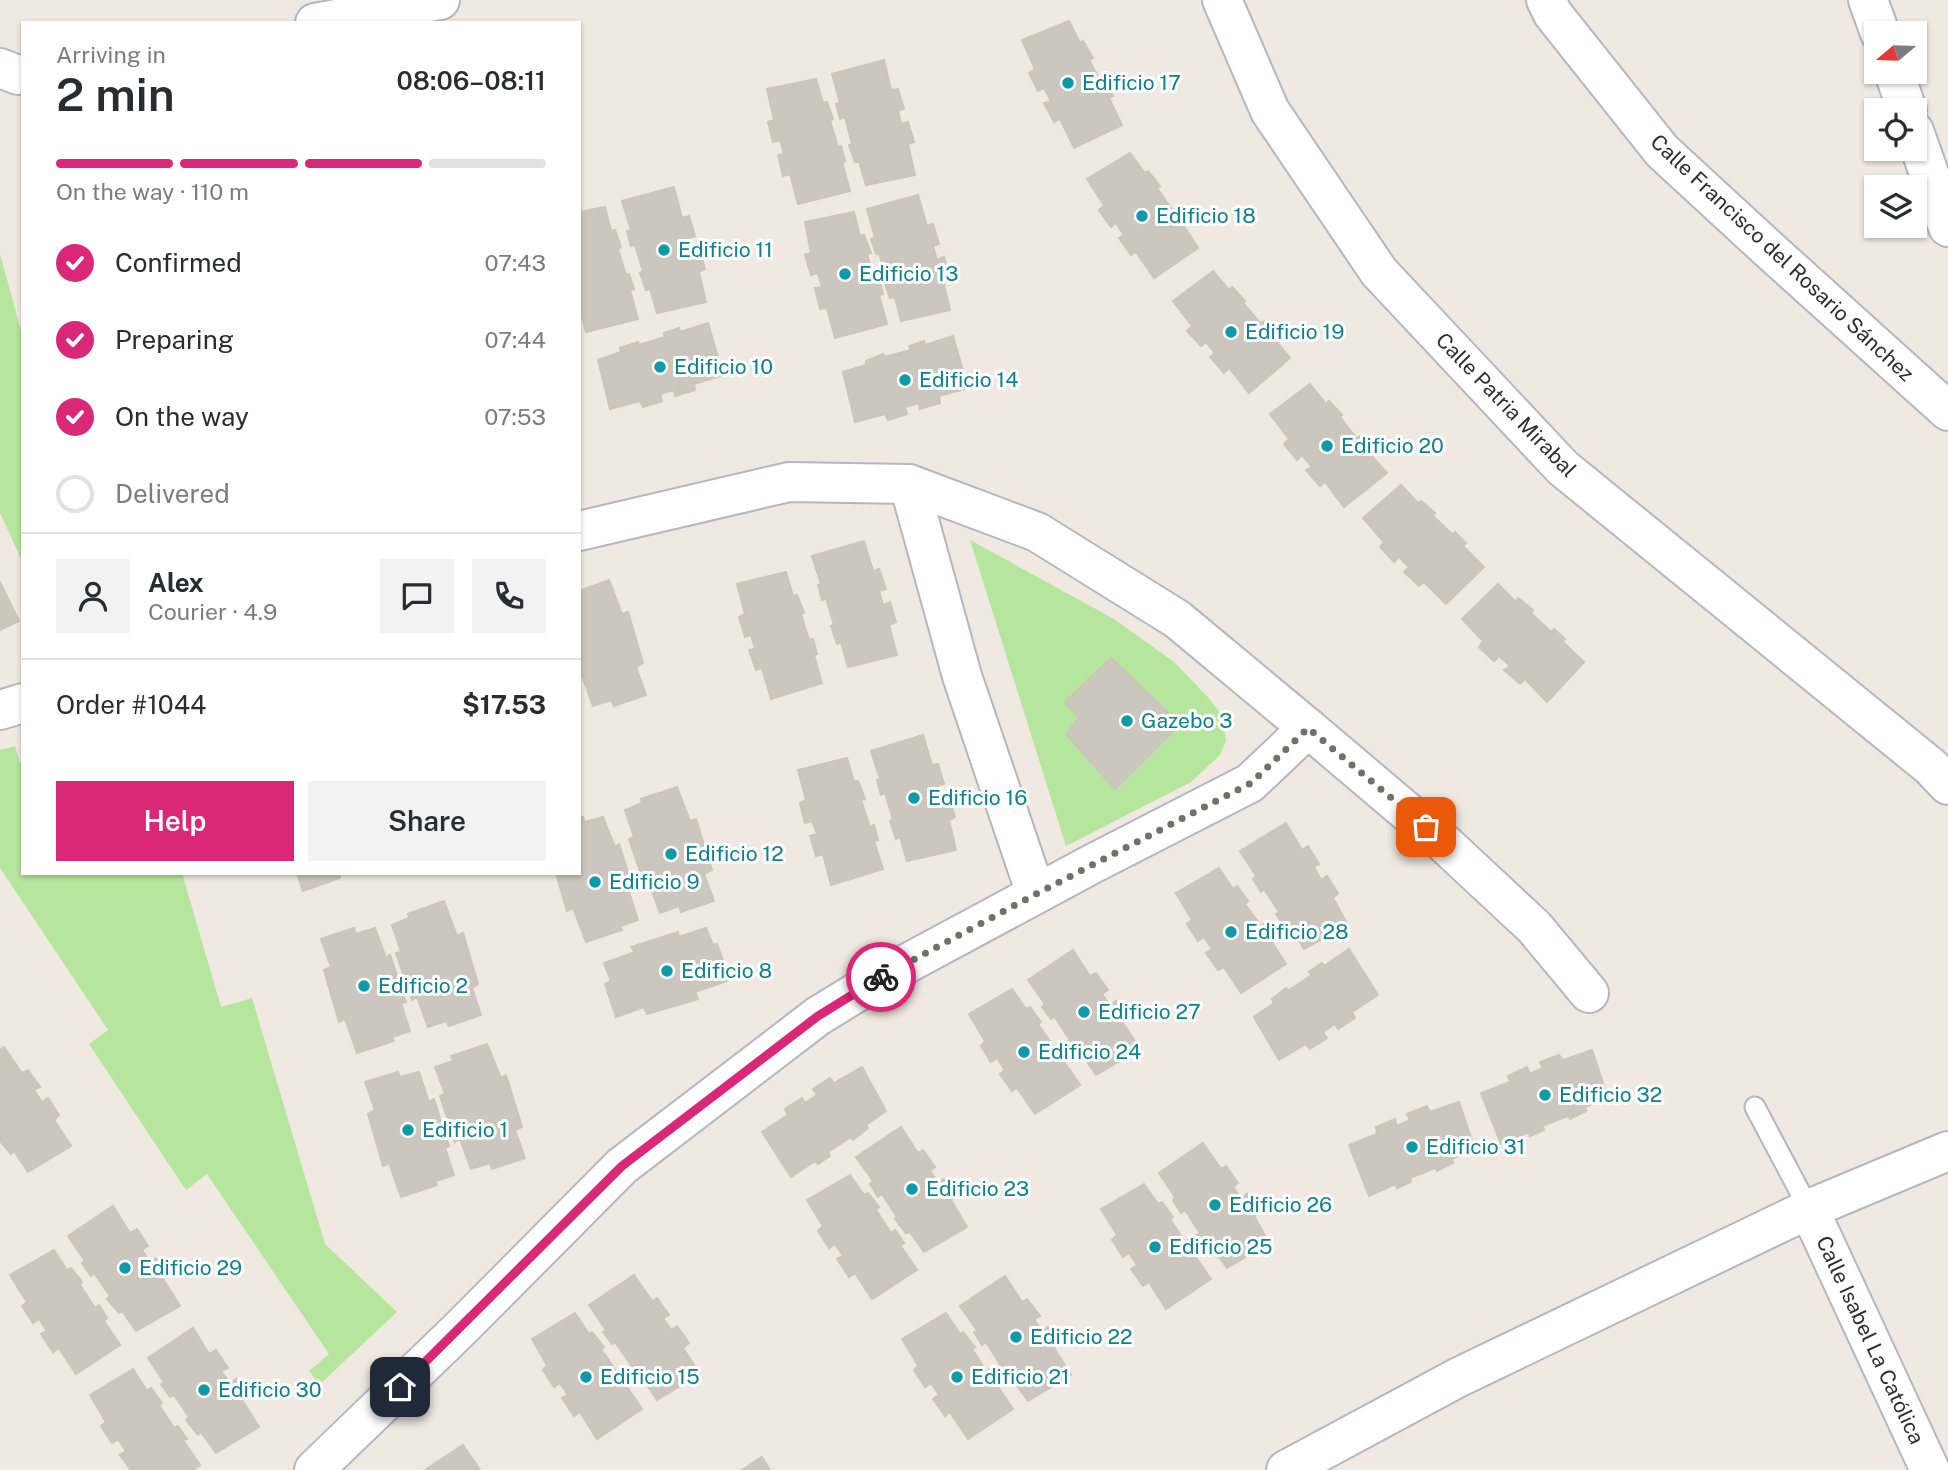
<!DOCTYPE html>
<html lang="en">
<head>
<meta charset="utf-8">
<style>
	body { margin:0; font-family:"Public Sans",sans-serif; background:#f2f2f3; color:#2b2b33; height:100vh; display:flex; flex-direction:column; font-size:26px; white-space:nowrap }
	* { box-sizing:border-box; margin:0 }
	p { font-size:23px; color:#7c7c81 }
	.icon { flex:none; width:38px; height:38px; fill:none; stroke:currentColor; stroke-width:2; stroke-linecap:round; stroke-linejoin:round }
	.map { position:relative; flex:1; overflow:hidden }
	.sheet { position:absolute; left:21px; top:21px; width:560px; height:854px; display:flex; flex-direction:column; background:#fff; border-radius:0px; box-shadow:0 2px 5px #0004 }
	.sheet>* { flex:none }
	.needle { width:46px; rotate:251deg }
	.fabs { position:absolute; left:1864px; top:21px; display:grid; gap:14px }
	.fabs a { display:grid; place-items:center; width:63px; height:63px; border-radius:0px; background:#fff; box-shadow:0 2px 5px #0004; font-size:35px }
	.pin { position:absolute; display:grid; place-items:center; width:60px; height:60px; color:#fff; margin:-30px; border-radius:14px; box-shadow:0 4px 10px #0006 }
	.courier { position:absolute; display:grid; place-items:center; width:70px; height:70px; margin:-35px; border:5px solid #db2777; border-radius:50%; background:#fff; color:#222; box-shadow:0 2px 9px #0007 }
	.summary em { font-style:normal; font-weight:600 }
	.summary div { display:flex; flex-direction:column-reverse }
	.summary { display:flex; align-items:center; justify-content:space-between; height:119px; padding:0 35px }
	h1 { font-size:46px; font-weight:600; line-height:52px }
	.bar { display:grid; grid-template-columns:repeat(4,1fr); gap:10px 7px; align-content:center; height:84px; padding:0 35px }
	.bar i { height:9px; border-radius:5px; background:#e1e1e2 }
	.bar .current { background:#db2777 }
	.bar p { grid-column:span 4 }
	.line { display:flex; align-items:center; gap:18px; padding:0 35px; border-top:2px solid #e1e1e2 }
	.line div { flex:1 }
	.round { display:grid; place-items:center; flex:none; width:74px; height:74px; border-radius:0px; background:#f2f2f3 }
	ol { padding:0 35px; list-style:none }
	li { display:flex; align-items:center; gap:21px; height:77px }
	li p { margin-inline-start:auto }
	li .icon { padding:7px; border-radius:50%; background:#db2777; color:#fff; stroke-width:4 }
	li:last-child { color:#7c7c81 }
	li i { width:38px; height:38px; border:4px solid #e1e1e2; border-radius:50% }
	.action { display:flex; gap:14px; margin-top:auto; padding:14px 35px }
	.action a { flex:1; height:80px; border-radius:0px; background:#db2777; color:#fff; font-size:28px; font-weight:600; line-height:80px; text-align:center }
	.action a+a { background:#f2f2f3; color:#2b2b33 }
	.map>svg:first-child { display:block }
	.green { fill:#b6e59e }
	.building { fill:#cbc7bf; stroke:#cbc5ba; stroke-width:2 }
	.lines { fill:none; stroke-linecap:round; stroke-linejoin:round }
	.lane-casing { stroke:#b4b7c1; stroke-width:23 }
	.street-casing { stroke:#b4b7c1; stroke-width:42 }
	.lane { stroke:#fff; stroke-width:19 }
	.street { stroke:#fff; stroke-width:38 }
	.done { stroke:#726f6d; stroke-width:7; stroke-dasharray:0 12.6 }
	.route { stroke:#db2777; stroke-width:9 }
	.culture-dot { fill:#0f9aa8; stroke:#fff; stroke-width:2.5 }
	.labels { text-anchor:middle; stroke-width:6; stroke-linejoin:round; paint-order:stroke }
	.culture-label { font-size:21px; fill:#0d838f; stroke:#fff; text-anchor:start }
	.street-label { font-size:21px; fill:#2e2e2e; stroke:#fff }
</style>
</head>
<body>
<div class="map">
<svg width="1948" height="1470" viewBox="0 0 1948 1470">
	<rect width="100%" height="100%" fill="#efe9e1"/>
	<g class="green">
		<polygon points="0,254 23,338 23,563 0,513"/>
		<polygon points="970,540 1114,619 1174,662 1207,696 1221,714 1226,741 1220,755 1191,782 1066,846"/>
		<polygon points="15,746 20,763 23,763 23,873 182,873 221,1007 252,998 325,1244 397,1312 320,1384 309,1371 329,1354 207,1174 186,1190 89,1044 108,1030 0,868 0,750"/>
	</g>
	<g class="building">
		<polygon points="1069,21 1080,43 1083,41 1093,58 1089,60 1102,84 1106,82 1113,96 1109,98 1122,125 1074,148 1060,119 1054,122 1044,103 1051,101 1044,88 1038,91 1029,73 1035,69 1022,40"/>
		<polygon points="884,60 891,90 898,89 904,109 898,110 901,124 908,122 914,142 908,144 915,175 866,185 859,162 855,162 849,145 852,144 845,117 840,119 836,104 840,103 832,74"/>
		<polygon points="816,79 823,103 827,102 833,119 830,121 838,147 841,146 845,161 842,162 850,191 798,204 790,174 783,176 778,155 784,154 780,140 773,142 768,122 774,120 767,89"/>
		<polygon points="1130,153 1145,173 1148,171 1160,186 1157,188 1173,211 1176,208 1184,221 1182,223 1198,248 1154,278 1136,252 1131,255 1119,238 1124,235 1116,223 1111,227 1099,210 1104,205 1087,179"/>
		<polygon points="674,187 682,218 689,216 695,236 689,238 692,252 699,249 705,269 699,272 706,302 657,313 650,289 646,290 640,273 643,271 635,245 631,246 627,231 631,230 622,201"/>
		<polygon points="918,195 927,226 933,224 939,244 933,246 937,260 944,257 949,277 943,280 950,310 901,321 895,297 890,298 884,281 887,279 879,253 876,254 871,239 875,238 867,209"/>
		<polygon points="605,207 611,231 615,230 621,247 618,249 626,275 629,274 634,289 630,290 638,319 586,332 579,306 579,212"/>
		<polygon points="854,212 860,236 864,235 871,253 867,254 875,281 879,280 883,294 879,295 887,324 835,338 827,308 820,309 815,288 822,287 818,273 811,275 805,255 811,253 805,222"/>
		<polygon points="1213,271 1229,290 1232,287 1245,301 1243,303 1261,324 1264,321 1274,333 1271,335 1290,358 1249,393 1229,368 1224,373 1210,357 1215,353 1206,342 1201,346 1187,331 1192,326 1173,301"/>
		<polygon points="708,323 723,375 694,384 695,390 675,396 674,390 660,394 662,401 643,407 640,401 610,409 598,360 621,352 620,348 638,342 639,345 665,337 664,333 679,328 680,332"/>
		<polygon points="953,336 968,388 939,396 940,403 920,409 919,403 905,407 907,414 888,420 885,414 855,422 843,372 866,365 866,361 883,354 884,357 911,350 909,346 924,341 925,345"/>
		<polygon points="1310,384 1326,404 1329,401 1342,415 1340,417 1357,439 1360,436 1370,448 1367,451 1387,473 1344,507 1325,482 1320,486 1306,470 1312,467 1302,455 1297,460 1284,444 1289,439 1270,414"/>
		<polygon points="1401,485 1418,503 1421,501 1435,513 1433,516 1453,535 1455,532 1466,543 1463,546 1484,567 1446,604 1424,582 1419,586 1404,572 1409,567 1399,557 1394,562 1380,547 1384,542 1363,518"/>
		<polygon points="864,541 873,571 879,569 886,589 879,591 883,605 890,602 896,622 889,625 897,655 848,667 841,642 837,644 831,626 834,625 826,598 822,600 818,585 821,584 812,556"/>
		<polygon points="786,572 793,596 797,595 804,613 801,614 809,640 813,639 817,654 814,655 822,683 771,699 762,668 756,670 749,650 755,649 751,635 745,637 739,617 745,614 737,584"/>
		<polygon points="609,580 622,614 628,612 643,663 636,667 646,695 614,706 611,700 593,706 582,676 579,678 579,591"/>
		<polygon points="0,582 19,621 0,630"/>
		<polygon points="1498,584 1516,602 1518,598 1533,610 1531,613 1551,632 1554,629 1565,639 1563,642 1584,662 1547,702 1525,679 1520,684 1504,670 1510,666 1499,656 1494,661 1479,647 1483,641 1462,619"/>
		<polygon points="1111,658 1180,724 1115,789 1066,734 1079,718 1065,702"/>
		<polygon points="923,735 932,765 938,764 944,784 938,785 942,799 949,797 955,817 949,820 956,850 907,861 900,837 896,839 890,821 893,820 885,793 881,795 877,780 880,779 871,751"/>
		<polygon points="847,758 854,782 858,781 865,799 861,800 870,827 874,825 878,840 874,841 883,869 831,885 823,854 816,856 810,836 817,834 812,821 805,823 800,803 806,800 798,770"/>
		<polygon points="677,787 690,821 696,819 712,870 704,874 714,901 681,912 679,906 660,913 649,883 645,886 629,839 634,837 625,810 642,803 641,799"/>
		<polygon points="583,817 585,822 603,817 615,847 619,844 634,891 629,892 638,920 620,926 622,930 586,942 573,908 567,911 556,873 579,873 579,818"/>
		<polygon points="1286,823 1302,850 1308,846 1319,864 1314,867 1321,880 1327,876 1338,893 1333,898 1348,925 1304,949 1291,927 1287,930 1276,914 1279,912 1264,889 1261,892 1253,879 1256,876 1240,851"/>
		<polygon points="1219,868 1233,889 1237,886 1248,901 1245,904 1261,926 1264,924 1273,937 1270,939 1286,964 1241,993 1224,967 1218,970 1206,953 1212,949 1204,937 1198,941 1187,924 1192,920 1176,893"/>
		<polygon points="297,873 343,873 339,875 340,878 303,891"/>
		<polygon points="444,901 457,936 463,933 478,984 472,988 481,1015 449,1026 446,1021 428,1027 417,997 412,1000 396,953 401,952 392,925 409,918 408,914"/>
		<polygon points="354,928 356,934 375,928 386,958 390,955 406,1002 401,1003 410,1031 392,1037 394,1041 357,1053 345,1019 339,1022 324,970 331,967 321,939"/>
		<polygon points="706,928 713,945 717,944 730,980 695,992 698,999 647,1014 644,1007 616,1017 605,984 611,981 604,963 635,952 631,947 678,932 679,937"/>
		<polygon points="1349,949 1378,995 1352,1012 1355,1018 1338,1029 1335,1024 1323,1032 1327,1038 1310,1049 1306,1044 1279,1060 1254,1017 1274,1003 1272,999 1286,988 1289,990 1312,975 1309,972 1322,963 1324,966"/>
		<polygon points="1073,950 1090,976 1096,973 1108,990 1102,994 1110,1005 1116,1001 1127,1018 1123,1023 1140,1049 1096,1075 1082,1054 1079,1056 1067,1042 1070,1040 1054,1016 1051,1019 1042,1007 1045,1004 1028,980"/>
		<polygon points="1012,989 1026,1009 1030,1007 1041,1022 1038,1024 1054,1047 1057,1045 1066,1058 1063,1060 1080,1085 1035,1114 1017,1088 1012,1091 1000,1074 1005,1070 997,1058 991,1062 981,1046 985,1041 969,1014"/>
		<polygon points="487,1044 501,1078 506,1075 522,1127 515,1130 525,1158 492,1169 490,1163 471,1169 460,1139 455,1142 440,1096 445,1094 435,1067 453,1061 451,1056"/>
		<polygon points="4,1047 22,1073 28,1070 40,1087 34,1090 42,1102 48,1098 59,1115 54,1120 71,1146 28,1172 14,1151 11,1154 0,1141 0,1050"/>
		<polygon points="1592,1050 1608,1098 1585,1107 1586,1111 1570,1119 1568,1116 1542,1126 1544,1130 1530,1136 1529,1132 1501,1144 1481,1093 1510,1082 1508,1076 1527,1067 1530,1074 1543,1068 1540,1062 1559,1055 1563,1060"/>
		<polygon points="862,1067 886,1111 866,1125 868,1128 853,1140 851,1137 828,1152 830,1156 818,1164 815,1161 791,1177 762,1132 788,1115 785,1109 802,1098 805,1103 817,1095 813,1089 830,1078 834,1083"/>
		<polygon points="398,1072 400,1077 419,1072 429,1102 434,1099 449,1146 445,1148 454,1175 436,1181 437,1185 401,1197 389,1163 383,1166 368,1114 375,1110 365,1082"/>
		<polygon points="1459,1102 1475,1149 1452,1159 1453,1163 1437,1171 1435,1168 1410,1178 1411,1182 1397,1188 1396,1184 1369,1196 1349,1145 1377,1134 1376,1127 1395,1119 1397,1126 1410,1120 1407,1114 1427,1106 1430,1112"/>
		<polygon points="901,1127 918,1153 923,1150 935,1167 930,1171 938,1182 944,1179 955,1196 951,1200 967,1227 924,1252 910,1232 906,1233 895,1219 897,1217 882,1194 878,1197 870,1184 873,1181 856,1157"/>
		<polygon points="1203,1143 1221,1169 1226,1166 1238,1183 1233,1187 1241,1198 1247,1194 1258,1212 1254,1216 1269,1243 1227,1268 1212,1248 1209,1249 1197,1235 1200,1233 1185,1210 1181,1213 1173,1200 1175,1197 1159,1173"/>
		<polygon points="850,1175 864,1195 868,1193 879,1207 876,1210 891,1233 895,1230 904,1243 900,1245 917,1270 872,1299 855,1273 849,1277 837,1259 843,1256 835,1244 829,1248 818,1231 823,1226 807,1200"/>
		<polygon points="1144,1184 1158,1204 1162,1202 1173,1217 1170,1219 1185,1242 1189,1239 1197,1252 1194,1255 1211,1279 1166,1309 1149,1282 1143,1286 1131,1269 1137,1265 1129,1253 1123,1257 1112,1240 1117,1235 1101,1209"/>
		<polygon points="113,1206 130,1233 137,1229 148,1246 142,1250 150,1262 156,1258 168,1275 163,1279 180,1306 136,1331 122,1311 119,1313 107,1299 110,1296 94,1273 91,1276 82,1263 85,1261 68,1236"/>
		<polygon points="54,1250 67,1270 71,1268 82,1282 80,1285 95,1308 99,1305 107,1318 104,1321 120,1345 76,1374 59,1348 53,1352 41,1334 47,1331 39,1319 33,1323 22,1306 27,1302 10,1275"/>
		<polygon points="634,1275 652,1301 657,1298 669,1315 663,1318 671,1330 677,1326 689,1343 683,1348 700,1374 657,1400 643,1379 639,1382 628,1367 631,1365 615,1342 612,1344 603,1332 606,1330 589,1305"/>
		<polygon points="1005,1276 1022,1302 1027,1299 1040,1316 1034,1319 1042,1331 1048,1327 1059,1344 1054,1348 1071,1375 1028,1401 1013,1380 1010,1382 998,1368 1001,1366 986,1342 982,1345 974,1332 977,1330 960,1306"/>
		<polygon points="575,1313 589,1334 592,1332 604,1347 601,1349 617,1372 620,1370 628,1382 625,1384 642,1409 597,1439 580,1412 574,1416 562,1398 568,1395 560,1383 554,1387 543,1370 547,1365 532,1339"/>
		<polygon points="946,1313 960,1334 963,1332 975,1347 972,1349 987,1372 990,1369 999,1382 996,1384 1013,1409 968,1439 950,1412 945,1416 933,1399 939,1395 931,1383 925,1387 914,1370 918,1365 902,1339"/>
		<polygon points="193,1328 209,1354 216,1350 228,1368 221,1371 230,1383 236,1379 247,1396 242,1400 259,1427 216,1453 201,1432 198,1435 186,1420 189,1417 174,1395 170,1397 161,1384 164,1382 148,1358"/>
		<polygon points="133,1369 147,1391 151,1388 162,1403 159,1405 174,1428 178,1426 187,1439 183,1440 200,1465 193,1470 139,1470 138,1468 131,1470 120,1455 126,1451 118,1439 112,1443 101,1426 106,1422 90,1395"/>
		<polygon points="463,1445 480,1470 425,1470"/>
		<polygon points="762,1457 770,1470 742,1470"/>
	</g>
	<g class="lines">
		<defs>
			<polyline id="lane" points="1755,1107 1809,1209"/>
			<g id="street">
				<polyline points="1222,0 1270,111 1379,272 1563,468 1931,767 1948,785"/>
				<polyline points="1546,0 1553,14 1662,151 1764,245 1948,411"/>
				<polyline points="1868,0 1880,33"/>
				<polyline points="315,23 440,0"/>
				<polyline points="0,68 18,75 23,74"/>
				<polyline points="1894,72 1907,110"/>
				<polyline points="1914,131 1948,227"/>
				<polyline points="909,484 962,676 1036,894"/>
				<polyline points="0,710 23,703"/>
				<polyline points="1308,728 1445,844 1534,927 1589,993"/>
				<polyline points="1809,1209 1930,1470"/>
				<polyline points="314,1470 460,1329 622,1166 818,1016 880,978 1092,864 1250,783 1308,728 1177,619 1037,532 909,484 789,482 579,531"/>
				<polyline points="1286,1470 1459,1377 1809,1209 1948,1151"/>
			</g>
		</defs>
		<use href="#lane" class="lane-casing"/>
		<use href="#street" class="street-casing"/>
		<use href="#lane" class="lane"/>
		<use href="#street" class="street"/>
	</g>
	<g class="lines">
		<polyline class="done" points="881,977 1036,894 1251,783 1308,728 1426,827"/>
		<polyline class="route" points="400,1387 622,1166 818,1016 881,977"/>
	</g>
	<g class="culture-dot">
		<circle cx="1068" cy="83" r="7"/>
		<circle cx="1142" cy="216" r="7"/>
		<circle cx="664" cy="250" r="7"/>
		<circle cx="845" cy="274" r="7"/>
		<circle cx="1231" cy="332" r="7"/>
		<circle cx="660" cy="367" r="7"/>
		<circle cx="905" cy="380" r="7"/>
		<circle cx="1327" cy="446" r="7"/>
		<circle cx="1127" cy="721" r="7"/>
		<circle cx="914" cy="798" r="7"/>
		<circle cx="671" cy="854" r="7"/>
		<circle cx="595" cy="882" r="7"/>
		<circle cx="1231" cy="932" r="7"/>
		<circle cx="667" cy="971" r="7"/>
		<circle cx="364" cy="986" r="7"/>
		<circle cx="1084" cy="1012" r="7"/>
		<circle cx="1024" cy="1052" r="7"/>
		<circle cx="1545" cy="1095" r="7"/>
		<circle cx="408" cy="1130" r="7"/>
		<circle cx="1412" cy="1147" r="7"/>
		<circle cx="912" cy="1189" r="7"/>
		<circle cx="1215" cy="1205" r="7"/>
		<circle cx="1155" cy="1247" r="7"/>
		<circle cx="125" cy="1268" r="7"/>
		<circle cx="1016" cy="1337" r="7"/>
		<circle cx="586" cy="1377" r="7"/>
		<circle cx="957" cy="1377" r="7"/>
		<circle cx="204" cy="1390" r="7"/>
	</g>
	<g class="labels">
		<g class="culture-label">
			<text x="1082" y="90">Edificio 17</text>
			<text x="1156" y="223">Edificio 18</text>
			<text x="678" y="257">Edificio 11</text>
			<text x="859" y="281">Edificio 13</text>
			<text x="1245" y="339">Edificio 19</text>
			<text x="674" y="374">Edificio 10</text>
			<text x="919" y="387">Edificio 14</text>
			<text x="1341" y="453">Edificio 20</text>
			<text x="1141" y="728">Gazebo 3</text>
			<text x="928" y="805">Edificio 16</text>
			<text x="685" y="861">Edificio 12</text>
			<text x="609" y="889">Edificio 9</text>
			<text x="1245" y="939">Edificio 28</text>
			<text x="681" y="978">Edificio 8</text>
			<text x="378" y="993">Edificio 2</text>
			<text x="1098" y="1019">Edificio 27</text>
			<text x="1038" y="1059">Edificio 24</text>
			<text x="1559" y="1102">Edificio 32</text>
			<text x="422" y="1137">Edificio 1</text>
			<text x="1426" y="1154">Edificio 31</text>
			<text x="926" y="1196">Edificio 23</text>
			<text x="1229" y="1212">Edificio 26</text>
			<text x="1169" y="1254">Edificio 25</text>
			<text x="139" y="1275">Edificio 29</text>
			<text x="1030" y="1344">Edificio 22</text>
			<text x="600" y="1384">Edificio 15</text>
			<text x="971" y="1384">Edificio 21</text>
			<text x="218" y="1397">Edificio 30</text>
		</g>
		<g class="street-label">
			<text transform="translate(1782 258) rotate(43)" y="7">Calle Francisco del Rosario Sánchez</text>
			<text transform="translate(1506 405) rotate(46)" y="7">Calle Patria Mirabal</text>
			<text transform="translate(1870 1340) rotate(65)" y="7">Calle Isabel La Católica</text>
		</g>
	</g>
</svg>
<div class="fabs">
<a><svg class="needle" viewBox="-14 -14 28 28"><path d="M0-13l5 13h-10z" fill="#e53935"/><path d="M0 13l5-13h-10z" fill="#7c7c81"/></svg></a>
<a><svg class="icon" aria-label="locate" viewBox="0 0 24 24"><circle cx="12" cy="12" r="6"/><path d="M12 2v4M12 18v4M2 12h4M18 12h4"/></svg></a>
<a><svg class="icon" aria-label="layers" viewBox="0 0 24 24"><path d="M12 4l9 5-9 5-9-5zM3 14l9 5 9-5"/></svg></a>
</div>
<div class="pin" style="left:1426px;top:827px;background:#ea580c"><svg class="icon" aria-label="bag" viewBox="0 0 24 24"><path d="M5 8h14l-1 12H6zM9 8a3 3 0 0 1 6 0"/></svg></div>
<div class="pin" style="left:400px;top:1387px;background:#1f2937"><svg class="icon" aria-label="home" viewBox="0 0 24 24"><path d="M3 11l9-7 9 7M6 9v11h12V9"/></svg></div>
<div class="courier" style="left:881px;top:977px"><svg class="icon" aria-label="bike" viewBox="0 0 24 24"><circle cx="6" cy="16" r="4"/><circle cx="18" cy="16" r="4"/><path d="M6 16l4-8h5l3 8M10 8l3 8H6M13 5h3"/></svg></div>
<section class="sheet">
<div class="summary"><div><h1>2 min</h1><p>Arriving in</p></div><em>08:06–08:11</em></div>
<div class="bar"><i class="current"></i><i class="current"></i><i class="current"></i><i></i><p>On the way · 110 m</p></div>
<ol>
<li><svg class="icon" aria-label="check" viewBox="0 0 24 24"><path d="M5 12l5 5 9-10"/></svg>Confirmed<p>07:43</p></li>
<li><svg class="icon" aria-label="check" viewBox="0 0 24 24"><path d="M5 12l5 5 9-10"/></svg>Preparing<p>07:44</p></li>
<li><svg class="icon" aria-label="check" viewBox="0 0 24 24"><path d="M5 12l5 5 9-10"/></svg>On the way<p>07:53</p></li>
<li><i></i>Delivered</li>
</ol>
<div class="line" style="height:126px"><a class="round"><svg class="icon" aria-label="person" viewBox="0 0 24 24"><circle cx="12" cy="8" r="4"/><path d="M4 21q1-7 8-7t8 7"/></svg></a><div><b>Alex</b><p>Courier · 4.9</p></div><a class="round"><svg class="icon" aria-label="chat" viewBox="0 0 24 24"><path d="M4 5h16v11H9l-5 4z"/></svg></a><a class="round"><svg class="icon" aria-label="phone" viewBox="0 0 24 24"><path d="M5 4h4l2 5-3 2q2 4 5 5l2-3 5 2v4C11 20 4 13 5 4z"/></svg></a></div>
<div class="line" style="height:91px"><div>Order #1044</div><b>$17.53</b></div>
<div class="action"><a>Help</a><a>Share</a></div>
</section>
</div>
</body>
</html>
